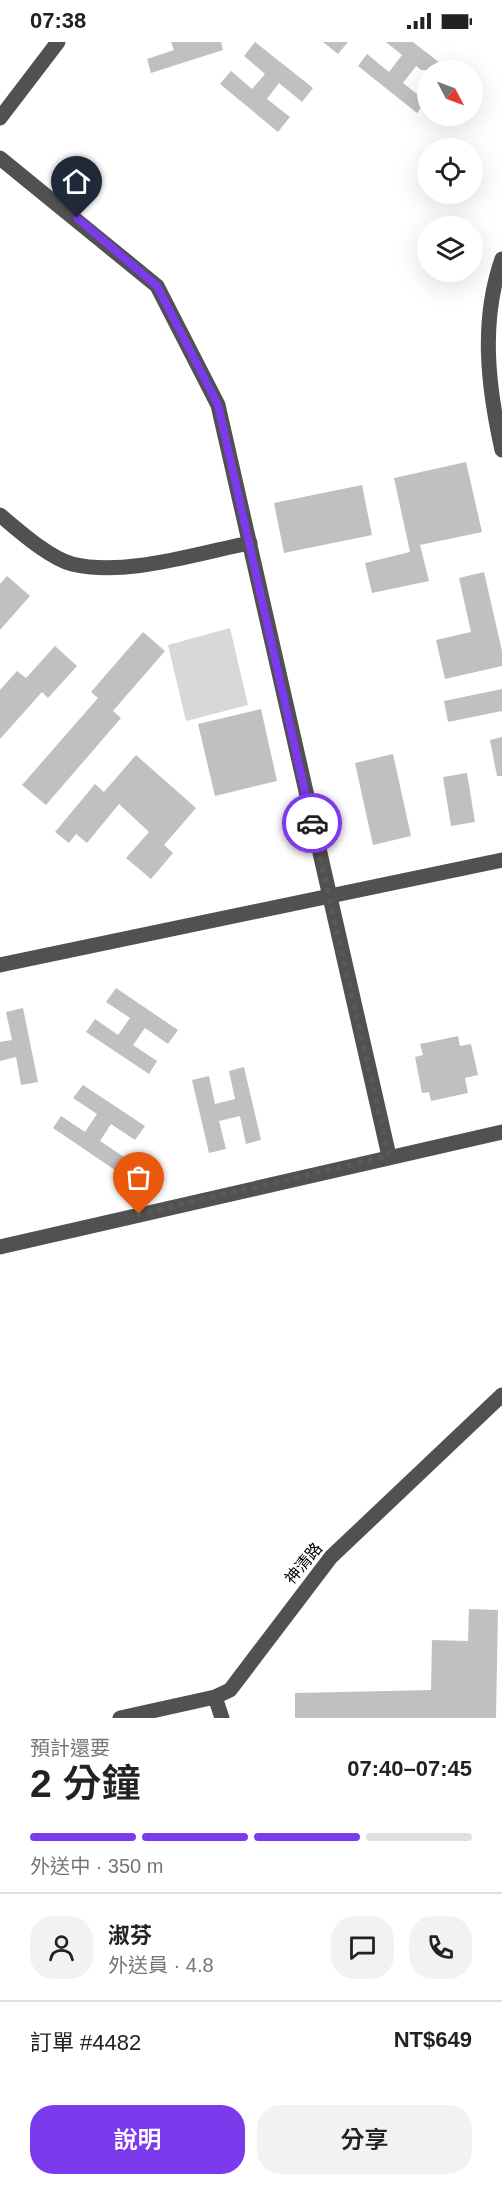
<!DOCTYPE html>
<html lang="zh-TW">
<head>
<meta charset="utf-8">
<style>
	body { margin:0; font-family:Helvetica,"Noto Sans TC",sans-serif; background:#f2f2f2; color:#222; height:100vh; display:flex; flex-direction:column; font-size:22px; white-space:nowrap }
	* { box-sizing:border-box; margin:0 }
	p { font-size:20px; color:#767676 }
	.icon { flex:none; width:33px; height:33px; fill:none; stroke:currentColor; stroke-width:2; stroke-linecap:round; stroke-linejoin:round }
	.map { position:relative; height:1676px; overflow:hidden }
	.panel { display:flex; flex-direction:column; background:#fff; flex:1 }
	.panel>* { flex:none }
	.needle { width:39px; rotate:131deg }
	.buttons { position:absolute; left:417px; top:18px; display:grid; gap:12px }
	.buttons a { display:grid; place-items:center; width:66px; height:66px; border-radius:50%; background:#fff; box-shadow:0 6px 24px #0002; font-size:30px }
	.pin { position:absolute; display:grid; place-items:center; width:51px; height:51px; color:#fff; margin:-62px -26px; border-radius:50% 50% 50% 0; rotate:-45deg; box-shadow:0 0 6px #0007 }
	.pin .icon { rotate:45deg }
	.courier { position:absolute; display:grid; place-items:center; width:60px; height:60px; margin:-30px; border:4px solid #7c3aed; border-radius:50%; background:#fff; color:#222; box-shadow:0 2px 8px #0007 }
	.head em { font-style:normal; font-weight:600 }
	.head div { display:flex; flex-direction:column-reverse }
	.head { display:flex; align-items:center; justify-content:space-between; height:102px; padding:0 30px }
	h1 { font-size:39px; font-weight:600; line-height:45px }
	.bar { display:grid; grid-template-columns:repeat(4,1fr); gap:9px 6px; align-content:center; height:72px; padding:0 30px }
	.bar i { height:8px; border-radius:4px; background:#e0e0e0 }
	.bar .current { background:#7c3aed }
	.bar p { grid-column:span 4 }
	.line { display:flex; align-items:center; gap:15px; padding:0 30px; border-top:2px solid #e0e0e0 }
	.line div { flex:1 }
	.round { display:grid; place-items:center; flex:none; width:63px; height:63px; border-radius:24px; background:#f2f2f2 }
	.primary-button { display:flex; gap:12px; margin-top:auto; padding:12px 30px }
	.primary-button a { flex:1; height:69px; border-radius:24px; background:#7c3aed; color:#fff; font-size:24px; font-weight:600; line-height:69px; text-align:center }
	.primary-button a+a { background:#f2f2f2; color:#222 }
	.status { display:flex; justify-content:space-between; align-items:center; height:42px; padding:0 30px; background:#fff; direction:ltr }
	.status svg { height:16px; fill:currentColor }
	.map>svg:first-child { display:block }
	.green { fill:#d8d8d8 }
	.building { fill:#c0c0c0 }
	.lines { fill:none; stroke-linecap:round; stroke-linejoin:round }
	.minor { stroke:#515151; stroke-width:15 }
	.done { stroke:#595959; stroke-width:6; stroke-dasharray:0 10.8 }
	.route { stroke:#7c3aed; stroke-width:8 }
	.labels { text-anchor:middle; stroke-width:4.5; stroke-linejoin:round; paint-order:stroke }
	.street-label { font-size:16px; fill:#000; stroke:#fff }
</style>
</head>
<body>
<div class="status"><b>07:38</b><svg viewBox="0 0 49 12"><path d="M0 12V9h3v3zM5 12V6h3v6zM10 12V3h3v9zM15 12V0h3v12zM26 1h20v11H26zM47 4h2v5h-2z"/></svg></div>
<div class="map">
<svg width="502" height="1676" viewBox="0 0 502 1676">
	<rect width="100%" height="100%" fill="#fff"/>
	<polygon class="green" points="230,586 248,663 186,679 168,603"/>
	<g class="building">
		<polygon points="171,0 221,0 223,8 151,31 147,17 174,8"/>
		<polygon points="255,0 313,46 302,60 279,41 267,57 290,75 278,90 220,42 231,29 252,47 265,32 244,14"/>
		<polygon points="323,0 348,0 338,12"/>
		<polygon points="386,0 413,0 449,28 421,28 416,24 403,41 426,59 417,71 358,24 367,12 389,30 402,13"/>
		<polygon points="466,420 482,490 420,503 429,539 372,551 365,521 410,510 394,436"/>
		<polygon points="362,443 372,493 284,511 274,461"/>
		<polygon points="484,530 502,609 502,624 445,637 436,598 471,590 459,536"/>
		<polygon points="7,534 30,554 0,588 0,542"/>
		<polygon points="143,590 165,609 113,669 121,676 46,763 22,743 98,656 91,650"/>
		<polygon points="55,604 77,624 48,656 42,650 0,697 0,648 17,629 26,636"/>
		<polygon points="502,647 502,669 448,680 444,659"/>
		<polygon points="261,667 277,739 215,754 198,682"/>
		<polygon points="502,695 502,734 497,734 490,698"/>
		<polygon points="393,712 411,794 373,803 355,721"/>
		<polygon points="136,713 196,766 164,803 173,811 151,837 126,816 149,790 119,762 87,801 76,792 69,801 55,790 95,742 104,750"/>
		<polygon points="467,731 475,780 451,784 443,735"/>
		<polygon points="116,946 178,988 168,1002 145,986 133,1003 157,1019 149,1032 86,990 95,977 118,993 130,976 106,960"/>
		<polygon points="23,966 38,1040 21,1043 16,1015 0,1019 0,1000 12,998 6,970"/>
		<polygon points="458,994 460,1004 471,1002 478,1033 465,1036 468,1051 431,1059 429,1050 422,1051 415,1015 423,1013 420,1002"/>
		<polygon points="244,1025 261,1098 246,1102 240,1074 219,1079 226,1107 209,1111 192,1038 209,1034 215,1062 235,1057 229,1029"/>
		<polygon points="83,1043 145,1084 135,1098 111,1082 100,1099 124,1115 115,1128 53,1086 61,1074 85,1090 97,1072 73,1056"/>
		<polygon points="469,1567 498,1568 496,1676 295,1676 295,1651 431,1648 432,1598 468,1599"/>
	</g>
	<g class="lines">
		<g class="minor">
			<polyline points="0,76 58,0"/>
			<polyline points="0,116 157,244 218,363 389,1114"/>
			<path d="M502,217C480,280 488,345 502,408"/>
			<path d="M0,473C18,488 49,516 72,522C126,535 197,511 250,501"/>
			<polyline points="0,923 502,818"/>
			<polyline points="0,1205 502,1090"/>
			<polyline points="215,1655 222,1676"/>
			<polyline points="120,1676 215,1655 230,1648 331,1515 502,1353"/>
		</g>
	</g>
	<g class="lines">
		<polyline class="done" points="139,1172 389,1114 312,781"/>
		<polyline class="route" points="77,176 157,244 218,363 312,781"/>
	</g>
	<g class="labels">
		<g class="street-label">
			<text transform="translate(303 1521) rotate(-50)" y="6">神清路</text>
		</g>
	</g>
</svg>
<div class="buttons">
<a><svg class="needle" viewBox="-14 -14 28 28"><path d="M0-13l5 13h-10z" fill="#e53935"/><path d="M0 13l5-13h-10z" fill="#767676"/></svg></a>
<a><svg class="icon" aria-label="locate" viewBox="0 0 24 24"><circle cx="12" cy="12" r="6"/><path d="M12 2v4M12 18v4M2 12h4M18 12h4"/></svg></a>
<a><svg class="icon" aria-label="layers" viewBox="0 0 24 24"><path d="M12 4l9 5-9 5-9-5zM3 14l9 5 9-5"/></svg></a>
</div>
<div class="pin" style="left:139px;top:1172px;background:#ea580c"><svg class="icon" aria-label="bag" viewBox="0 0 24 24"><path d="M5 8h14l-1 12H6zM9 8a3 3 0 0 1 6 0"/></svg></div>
<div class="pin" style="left:77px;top:176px;background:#1f2937"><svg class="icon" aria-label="home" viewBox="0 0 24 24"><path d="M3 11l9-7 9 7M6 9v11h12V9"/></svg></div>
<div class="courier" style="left:312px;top:781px"><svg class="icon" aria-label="car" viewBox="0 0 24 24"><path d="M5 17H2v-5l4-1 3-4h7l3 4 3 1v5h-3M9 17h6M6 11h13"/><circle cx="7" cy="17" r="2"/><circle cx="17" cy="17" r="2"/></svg></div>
</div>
<section class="panel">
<div class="head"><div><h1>2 分鐘</h1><p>預計還要</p></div><em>07:40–07:45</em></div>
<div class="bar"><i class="current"></i><i class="current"></i><i class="current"></i><i></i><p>外送中 · 350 m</p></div>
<div class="line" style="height:108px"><a class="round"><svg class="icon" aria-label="person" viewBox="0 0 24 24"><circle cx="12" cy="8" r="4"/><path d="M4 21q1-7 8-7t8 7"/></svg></a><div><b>淑芬</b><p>外送員 · 4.8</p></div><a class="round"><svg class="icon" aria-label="chat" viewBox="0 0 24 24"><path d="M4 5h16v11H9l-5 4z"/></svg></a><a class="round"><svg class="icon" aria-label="phone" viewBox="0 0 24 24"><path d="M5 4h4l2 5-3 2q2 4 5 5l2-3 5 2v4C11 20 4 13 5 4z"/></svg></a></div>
<div class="line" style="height:78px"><div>訂單 #4482</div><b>NT$649</b></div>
<div class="primary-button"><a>說明</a><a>分享</a></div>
</section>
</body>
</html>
